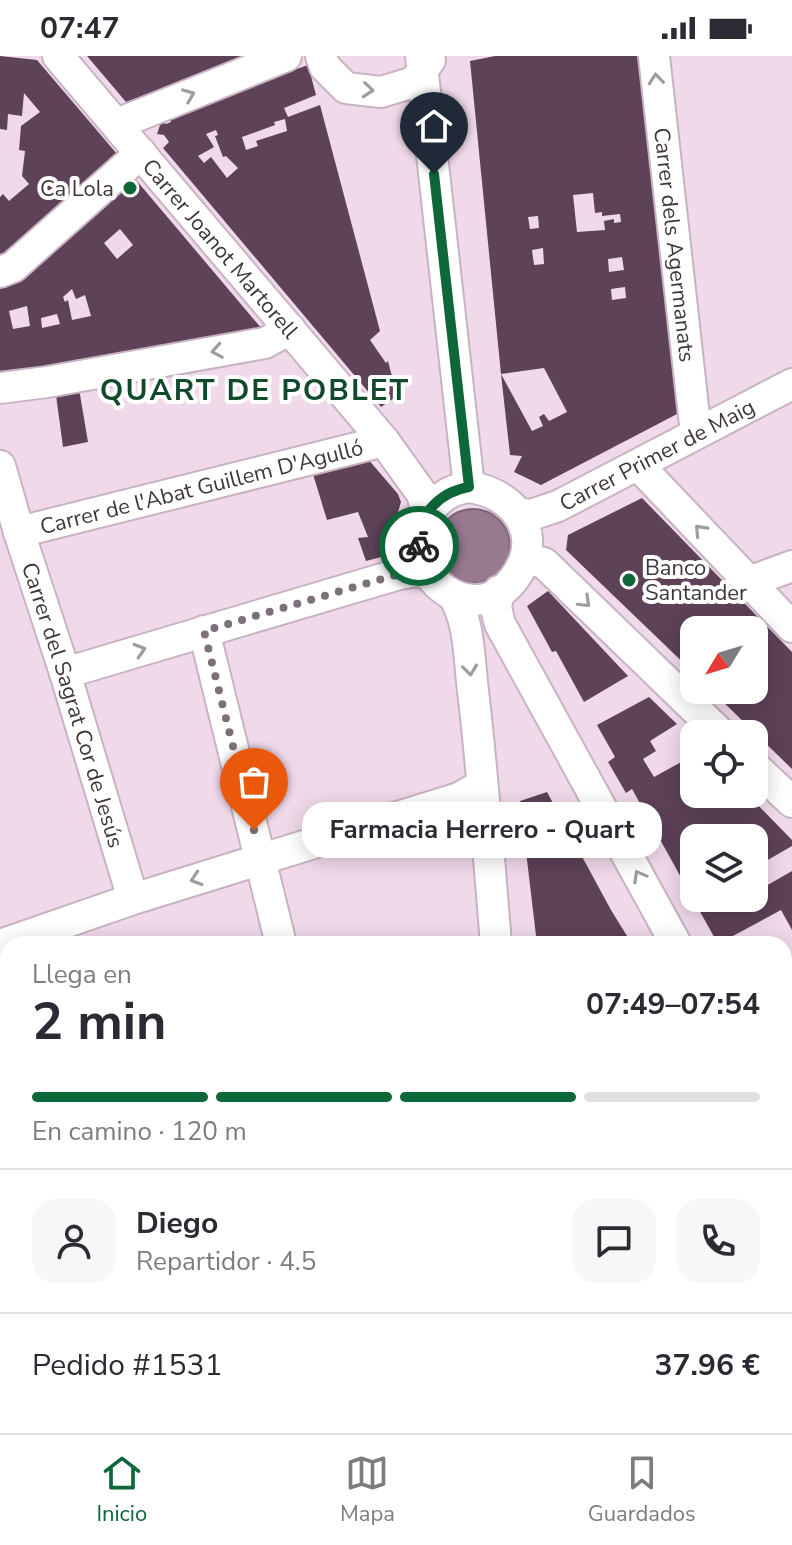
<!DOCTYPE html>
<html lang="es">
<head>
<meta charset="utf-8">
<style>
	body { margin:0; font-family:"Nunito Sans",sans-serif; background:#f7f7f7; color:#2b2b33; height:100vh; display:flex; flex-direction:column; font-size:30px; white-space:nowrap }
	* { box-sizing:border-box; margin:0 }
	p { font-size:26px; color:#7c7c81 }
	.icon { flex:none; width:44px; height:44px; fill:none; stroke:currentColor; stroke-width:2; stroke-linecap:round; stroke-linejoin:round }
	.map { position:relative; flex:1; overflow:hidden }
	.details { position:absolute; left:0px; top:880px; width:792px; height:498px; display:flex; flex-direction:column; background:#fff; border-radius:24px 24px 0 0; box-shadow:0 4px 20px #0003 }
	.details>* { flex:none }
	.needle { width:52px; rotate:232deg }
	.tools { position:absolute; left:680px; top:560px; display:grid; gap:16px }
	.tools a { display:grid; place-items:center; width:88px; height:88px; border-radius:16px; background:#fff; box-shadow:0 4px 20px #0003; font-size:40px }
	.pin { position:absolute; display:grid; place-items:center; width:68px; height:68px; color:#fff; margin:-82px -34px; border-radius:50% 50% 50% 0; rotate:-45deg; box-shadow:0 0 8px #0007 }
	.pin .icon { rotate:45deg }
	.courier { position:absolute; display:grid; place-items:center; width:80px; height:80px; margin:-40px; border:6px solid #0d6739; border-radius:50%; background:#fff; color:#222; box-shadow:0 2px 10px #0007 }
	.bubble { position:absolute; height:56px; border-radius:24px; background:#fff; box-shadow:0 4px 20px #0003; font-size:26px; font-weight:700; line-height:56px; text-align:center }
	.overview em { font-style:normal; font-weight:700 }
	.overview div { display:flex; flex-direction:column-reverse }
	.overview { display:flex; align-items:center; justify-content:space-between; height:136px; padding:0 32px }
	h1 { font-size:52px; font-weight:700; line-height:60px }
	.bar { display:grid; grid-template-columns:repeat(4,1fr); gap:12px 8px; align-content:center; height:96px; padding:0 32px }
	.bar i { height:10px; border-radius:6px; background:#e1e1e2 }
	.bar .current { background:#0d6739 }
	.bar p { grid-column:span 4 }
	.line { display:flex; align-items:center; gap:20px; padding:0 32px; border-top:2px solid #e1e1e2 }
	.line div { flex:1 }
	.round { display:grid; place-items:center; flex:none; width:84px; height:84px; border-radius:24px; background:#f7f7f7 }
	.status { display:flex; justify-content:space-between; align-items:center; height:56px; padding:0 40px; background:#fff; direction:ltr }
	.status svg { height:22px; fill:currentColor }
	.menu { display:flex; justify-content:space-around; align-items:center; height:112px; border-top:2px solid #e1e1e2; background:#fff; font-size:22px; color:#7c7c81 }
	.menu a { display:grid; justify-items:center; gap:4px }
	.menu .current { color:#0d6739 }
	.map>svg:first-child { display:block }
	.water { fill:#977990; stroke:#7d6577; stroke-width:2 }
	.building { fill:#5e4258; fill-rule:evenodd }
	.lines { fill:none; stroke-linecap:round; stroke-linejoin:round }
	.minor-casing { stroke:#c8b3c3; stroke-width:34 }
	.minor { stroke:#fff; stroke-width:30 }
	.oneway { stroke:#a09b9e }
	.done { stroke:#7e707a; stroke-width:8; stroke-dasharray:0 14.4 }
	.route { stroke:#0d6739; stroke-width:10 }
	.poi-dot { fill:#0d6739; stroke:#fff; stroke-width:3 }
	.labels { text-anchor:middle; stroke-width:8; stroke-linejoin:round; paint-order:stroke }
	.poi-label { font-size:22px; fill:#40373e; stroke:#fff; text-anchor:end }
	.street-label { font-size:22px; fill:#40373e; stroke:#fff }
	.district-label { font-size:30px; font-weight:bold; letter-spacing:2px; fill:#114a2a; stroke:#fff }
</style>
</head>
<body>
<div class="status"><b>07:47</b><svg viewBox="0 0 49 12"><path d="M0 12V9h3v3zM5 12V6h3v6zM10 12V3h3v9zM15 12V0h3v12zM26 1h20v11H26zM47 4h2v5h-2z"/></svg></div>
<div class="map">
<svg width="792" height="1377" viewBox="0 0 792 1377">
	<rect width="100%" height="100%" fill="#f0daea"/>
	<circle class="water" cx="473" cy="490" r="37"/>
	<g class="building">
		<polygon points="0,0 37,4 117,98 7,198 0,200 0,141 3,138 9,145 29,128 22,120 25,95 19,94 21,70 40,56 24,37 22,60 8,58 7,74 0,73"/>
		<polygon points="87,0 251,0 126,46"/>
		<path d="M495,0H640L655,150L679,357L541,429L514,416L522,400L510,399L501,318L532,375L543,370L539,361L544,358L549,365L567,356L544,312L501,318L470,5ZM593,137L595,157L602,156V160L620,158L621,166L614,167V163L604,165L605,174L577,176L573,139ZM538,160L539,172L530,173L528,161ZM543,192L544,208L534,209L532,194ZM622,201L624,214L609,216L608,203ZM625,231L626,242L612,244L611,233Z"/>
		<path d="M308,9L316,39L284,52L288,61L320,49L380,275L370,284L386,307L388,305L397,340L381,351L163,92L169,86L164,79L157,78L161,66L166,68L171,66L168,59ZM285,63L287,75L256,85L258,90L246,94L242,81L275,69L274,66ZM216,74L218,79L215,80L223,101L226,100L238,112L227,122L211,101L204,107L198,100L214,91L206,78Z"/>
		<path d="M131,118L262,273L40,313L0,318V223ZM120,173L133,189L117,203L104,187ZM72,233L76,243L85,239L91,260L72,264L68,244L65,246L63,241ZM27,250L30,270L13,273L9,255ZM57,258L60,268L42,272L41,262Z"/>
		<polygon points="78,327 88,386 63,391 55,332"/>
		<polygon points="367,402 398,438 401,446 385,500 366,505 358,482 368,481 358,456 327,464 312,415"/>
		<polygon points="642,442 792,596 792,713 711,634 754,634 754,574 694,574 694,617 566,494 568,479"/>
		<polygon points="548,535 628,620 584,646 556,595 552,596 527,550"/>
		<polygon points="649,641 677,668 650,685 656,695 643,703 654,721 694,699 694,738 747,738 792,784 792,790 754,812 754,782 694,782 694,842 754,842 754,837 792,815 792,874 781,854 718,888 632,733 626,737 608,706 615,701 597,669"/>
		<polygon points="547,736 611,854 632,888 537,888 520,745"/>
		<polygon points="792,986 792,1014 784,998 784,991"/>
		<polygon points="792,1261 792,1377 587,1377 586,1370 784,1370 784,1264"/>
	</g>
	<g class="lines">
		<defs>
			<g id="minor">
				<path id="s1" d="M58,0L384,385L422,438L427,456"/>
				<polyline points="321,0 325,11 346,32 381,36 414,26 430,4"/>
				<polyline points="421,0 469,431"/>
				<path id="s2" d="M654,0L696,378"/>
				<polyline points="117,68 286,0"/>
				<polyline points="0,216 13,211 141,97"/>
				<polyline points="0,332 47,326 265,287 290,273"/>
				<polyline points="638,409 792,571"/>
				<path id="s3" d="M0,410L19,476L65,617L133,843"/>
				<path d="M469,431C517,437 546,482 513,524C467,582 385,501 432,451C443,439 453,433 469,431Z"/>
				<path id="s4" d="M517,457L531,459L558,450L792,328"/>
				<path id="s5" d="M19,476L384,385"/>
				<polyline points="524,506 531,504 544,507 721,678"/>
				<polyline points="749,526 792,510"/>
				<polyline points="499,535 496,552 500,568 676,888"/>
				<path d="M453,539C470,566 469,603 473,635C483,719 489,804 496,888"/>
				<polyline points="204,575 281,888"/>
				<polyline points="65,617 399,518 418,515 427,517"/>
				<polyline points="754,710 792,746"/>
				<polyline points="0,889 133,843 459,742 482,729"/>
				<polyline points="0,1001 8,1000"/>
				<polyline points="784,1083 792,1098"/>
				<polyline points="0,1119 8,1117"/>
				<polyline points="784,1238 792,1236"/>
				<polyline points="198,1370 201,1377"/>
				<polyline points="548,1370 549,1377"/>
				<polyline points="405,1377 421,1370"/>
			</g>
		</defs>
		<use href="#minor" class="minor-casing"/>
		<use href="#minor" class="minor"/>
	</g>
	<defs><path id="oneway-chevron" d="M-2-3.5L2.5 0L-2 3.5" fill="none" stroke-width="1.6" stroke-linecap="round" stroke-linejoin="round" transform="scale(2)"/></defs>
	<g class="oneway">
		<use href="#oneway-chevron" transform="translate(656 23) rotate(-96)"/>
		<use href="#oneway-chevron" transform="translate(368 34) rotate(5)"/>
		<use href="#oneway-chevron" transform="translate(189 39) rotate(-22)"/>
		<use href="#oneway-chevron" transform="translate(217 295) rotate(170)"/>
		<use href="#oneway-chevron" transform="translate(700 474) rotate(-133)"/>
		<use href="#oneway-chevron" transform="translate(585 546) rotate(44)"/>
		<use href="#oneway-chevron" transform="translate(140 594) rotate(-17)"/>
		<use href="#oneway-chevron" transform="translate(470 614) rotate(83)"/>
		<use href="#oneway-chevron" transform="translate(639 820) rotate(-119)"/>
		<use href="#oneway-chevron" transform="translate(196 823) rotate(162)"/>
	</g>
	<g class="lines">
		<polyline class="done" points="254,774 204,575 399,518 418,515 427,517 419,490"/>
		<path class="route" d="M419,490C416,460 439,436 469,431L434,118"/>
	</g>
	<g class="poi-dot">
		<circle cx="130" cy="132" r="8"/>
		<circle cx="629" cy="524" r="8"/>
	</g>
	<g class="labels">
		<g class="poi-label">
			<text x="114" y="140">Ca Lola</text>
			<text x="645" y="519" text-anchor="start">Banco<tspan x="645" dy="25">Santander</tspan></text>
		</g>
		<g class="street-label">
			<text dy="8" stroke="none"><textPath href="#s2" startOffset="190">Carrer dels Agermanats</textPath></text>
			<text dy="8" stroke="none"><textPath href="#s1" startOffset="252">Carrer Joanot Martorell</textPath></text>
			<text dy="8" stroke="none"><textPath href="#s4" startOffset="154">Carrer Primer de Maig</textPath></text>
			<text dy="8" stroke="none"><textPath href="#s5" startOffset="188">Carrer de l'Abat Guillem D'Agulló</textPath></text>
			<text dy="8" stroke="none"><textPath href="#s3" startOffset="250">Carrer del Sagrat Cor de Jesús</textPath></text>
		</g>
		<g class="district-label">
			<text x="255" y="344">QUART DE POBLET</text>
		</g>
	</g>
</svg>
<div class="tools">
<a><svg class="needle" viewBox="-14 -14 28 28"><path d="M0-13l5 13h-10z" fill="#e53935"/><path d="M0 13l5-13h-10z" fill="#7c7c81"/></svg></a>
<a><svg class="icon" aria-label="locate" viewBox="0 0 24 24"><circle cx="12" cy="12" r="6"/><path d="M12 2v4M12 18v4M2 12h4M18 12h4"/></svg></a>
<a><svg class="icon" aria-label="layers" viewBox="0 0 24 24"><path d="M12 4l9 5-9 5-9-5zM3 14l9 5 9-5"/></svg></a>
</div>
<div class="pin" style="left:254px;top:774px;background:#ea580c"><svg class="icon" aria-label="bag" viewBox="0 0 24 24"><path d="M5 8h14l-1 12H6zM9 8a3 3 0 0 1 6 0"/></svg></div>
<div class="pin" style="left:434px;top:118px;background:#1f2937"><svg class="icon" aria-label="home" viewBox="0 0 24 24"><path d="M3 11l9-7 9 7M6 9v11h12V9"/></svg></div>
<div class="courier" style="left:419px;top:490px"><svg class="icon" aria-label="bike" viewBox="0 0 24 24"><circle cx="6" cy="16" r="4"/><circle cx="18" cy="16" r="4"/><path d="M6 16l4-8h5l3 8M10 8l3 8H6M13 5h3"/></svg></div>
<div class="bubble" style="left:302px;top:746px;width:360px">Farmacia Herrero - Quart</div>
<section class="details">
<div class="overview"><div><h1>2 min</h1><p>Llega en</p></div><em>07:49–07:54</em></div>
<div class="bar"><i class="current"></i><i class="current"></i><i class="current"></i><i></i><p>En camino · 120 m</p></div>
<div class="line" style="height:144px"><a class="round"><svg class="icon" aria-label="person" viewBox="0 0 24 24"><circle cx="12" cy="8" r="4"/><path d="M4 21q1-7 8-7t8 7"/></svg></a><div><b>Diego</b><p>Repartidor · 4.5</p></div><a class="round"><svg class="icon" aria-label="chat" viewBox="0 0 24 24"><path d="M4 5h16v11H9l-5 4z"/></svg></a><a class="round"><svg class="icon" aria-label="phone" viewBox="0 0 24 24"><path d="M5 4h4l2 5-3 2q2 4 5 5l2-3 5 2v4C11 20 4 13 5 4z"/></svg></a></div>
<div class="line" style="height:104px"><div>Pedido #1531</div><b>37.96 €</b></div>
</section>
</div>
<nav class="menu">
<a class="current"><svg class="icon" aria-label="home" viewBox="0 0 24 24"><path d="M3 11l9-7 9 7M6 9v11h12V9"/></svg>Inicio</a>
<a><svg class="icon" aria-label="map" viewBox="0 0 24 24"><path d="M3 6l6-2 6 2 6-2v14l-6 2-6-2-6 2zM9 4v14M15 6v14"/></svg>Mapa</a>
<a><svg class="icon" aria-label="saved" viewBox="0 0 24 24"><path d="M7 4h10v16l-5-4-5 4z"/></svg>Guardados</a>
</nav>
</body>
</html>
